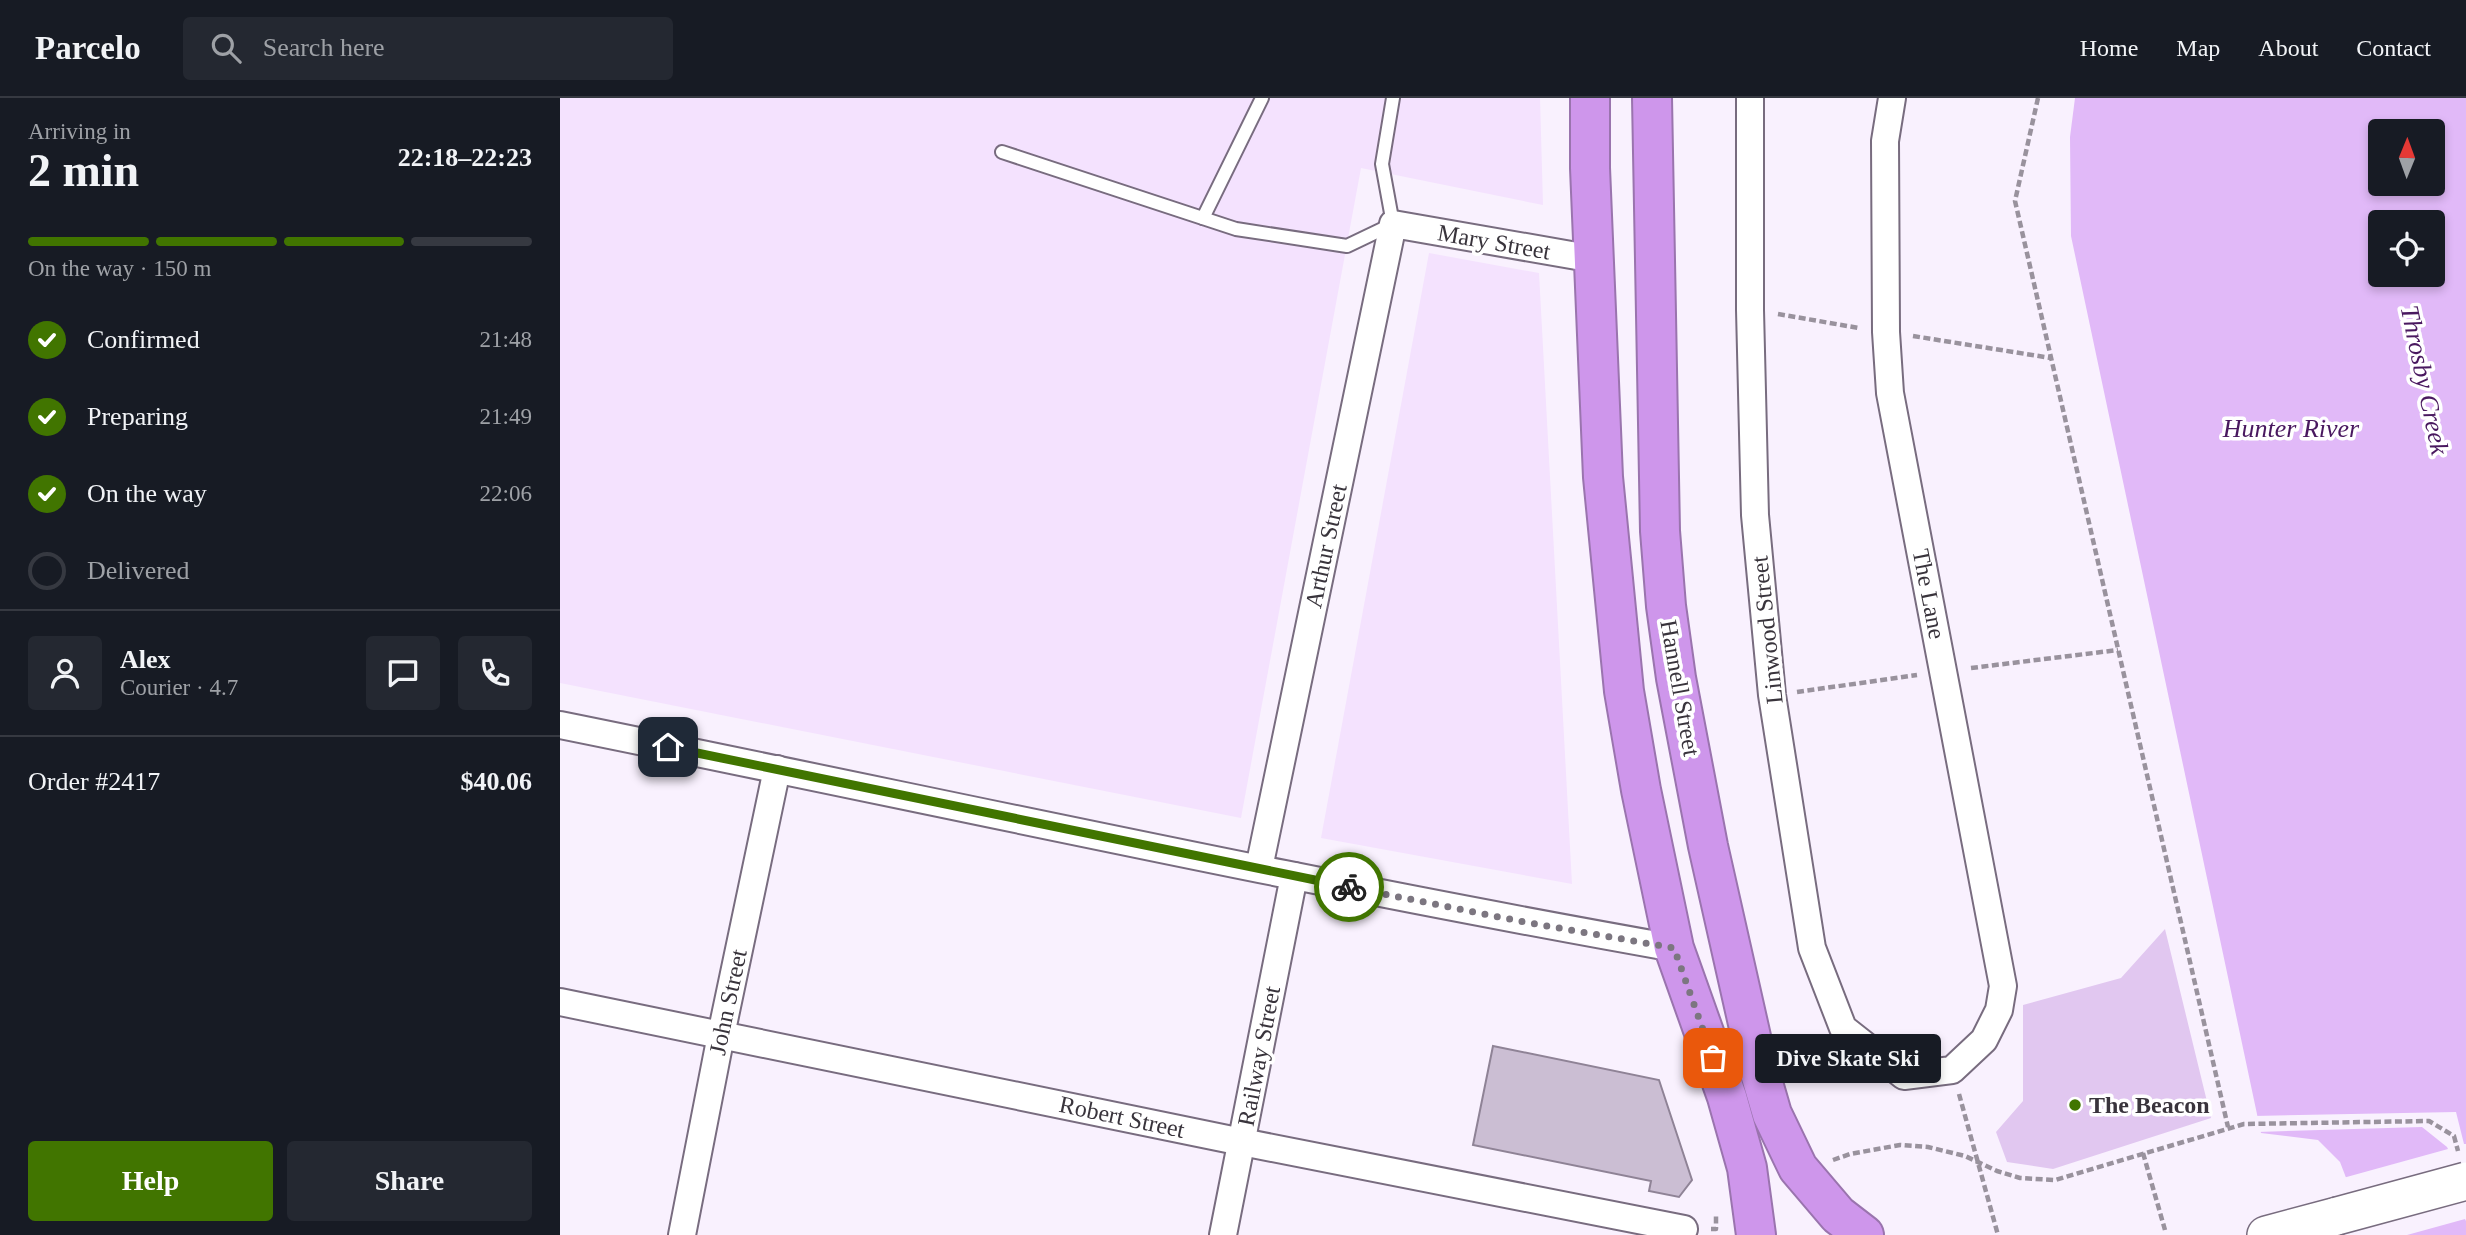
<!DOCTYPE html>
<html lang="en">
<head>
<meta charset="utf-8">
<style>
	body { margin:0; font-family:Georgia,serif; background:#242831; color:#f1f3f6; height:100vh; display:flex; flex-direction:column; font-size:26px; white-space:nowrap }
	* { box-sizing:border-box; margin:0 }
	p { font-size:23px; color:#9ea1a6 }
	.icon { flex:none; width:38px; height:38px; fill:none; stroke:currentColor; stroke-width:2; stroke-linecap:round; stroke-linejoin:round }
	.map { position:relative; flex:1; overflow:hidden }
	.drawer { display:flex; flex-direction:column; background:#171b24; width:560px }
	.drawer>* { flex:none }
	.needle { width:46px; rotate:1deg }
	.tools { position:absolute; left:1808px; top:21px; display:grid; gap:14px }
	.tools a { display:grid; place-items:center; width:77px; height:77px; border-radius:7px; background:#171b24; box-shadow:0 4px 10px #0003; font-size:35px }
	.pin { position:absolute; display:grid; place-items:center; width:60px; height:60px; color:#fff; margin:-30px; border-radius:14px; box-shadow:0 4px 10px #0006 }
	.courier { position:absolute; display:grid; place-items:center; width:70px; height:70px; margin:-35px; border:5px solid #417500; border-radius:50%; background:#fff; color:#222; box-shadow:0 2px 9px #0007 }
	.bubble { position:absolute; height:49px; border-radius:7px; background:#171b24; box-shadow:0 4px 10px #0003; font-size:23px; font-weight:800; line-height:49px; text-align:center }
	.headline em { font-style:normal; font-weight:800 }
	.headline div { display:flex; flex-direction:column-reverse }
	.headline { display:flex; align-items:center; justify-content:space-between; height:119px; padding:0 28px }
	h1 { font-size:46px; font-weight:800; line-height:52px }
	.bar { display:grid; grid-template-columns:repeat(4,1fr); gap:10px 7px; align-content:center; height:84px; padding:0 28px }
	.bar i { height:9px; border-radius:5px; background:#363941 }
	.bar .active { background:#417500 }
	.bar p { grid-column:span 4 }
	.line { display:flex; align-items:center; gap:18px; padding:0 28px; border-top:2px solid #363941 }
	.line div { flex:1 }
	.round { display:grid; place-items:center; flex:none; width:74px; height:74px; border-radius:7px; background:#242831 }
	ol { padding:0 28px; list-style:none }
	li { display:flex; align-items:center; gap:21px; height:77px }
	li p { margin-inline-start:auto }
	li .icon { padding:7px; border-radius:50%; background:#417500; color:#fff; stroke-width:4 }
	li:last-child { color:#9ea1a6 }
	li i { width:38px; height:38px; border:4px solid #363941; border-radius:50% }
	.cta { display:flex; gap:14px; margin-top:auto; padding:14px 28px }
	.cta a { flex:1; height:80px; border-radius:7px; background:#417500; color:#fff; font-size:28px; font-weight:800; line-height:80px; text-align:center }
	.cta a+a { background:#242831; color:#f1f3f6 }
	header { display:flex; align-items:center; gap:42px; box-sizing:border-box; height:98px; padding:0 35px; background:#171b24; border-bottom:2px solid #363941 }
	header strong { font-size:33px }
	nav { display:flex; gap:38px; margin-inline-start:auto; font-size:24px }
	.search { width:490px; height:63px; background:#242831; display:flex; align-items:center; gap:18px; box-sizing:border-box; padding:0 24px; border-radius:7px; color:#9ea1a6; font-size:26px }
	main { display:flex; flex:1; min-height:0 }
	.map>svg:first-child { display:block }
	.built { fill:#f4e2fe }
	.green { fill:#e1c7f0 }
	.water { fill:#e1b9f8; fill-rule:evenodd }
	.pier { fill:#f9f1fe }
	.building { fill:#cbbed3; stroke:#8f8396; stroke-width:2 }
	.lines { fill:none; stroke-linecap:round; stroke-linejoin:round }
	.lane-casing { stroke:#786c7f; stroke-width:16 }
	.street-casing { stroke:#786c7f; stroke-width:30 }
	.secondary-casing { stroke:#786c7f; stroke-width:40 }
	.highway-casing { stroke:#9a74ae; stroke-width:42 }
	.path { stroke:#99929d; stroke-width:4.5; stroke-dasharray:7 3.5; stroke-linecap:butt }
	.lane { stroke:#fff; stroke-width:12 }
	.street { stroke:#fff; stroke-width:26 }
	.secondary { stroke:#fff; stroke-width:37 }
	.highway { stroke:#ce96eb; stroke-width:38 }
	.secondary-bridge-casing { stroke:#786c7f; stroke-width:40; stroke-linecap:butt }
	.secondary-bridge { stroke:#fff; stroke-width:37 }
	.done { stroke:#7c7680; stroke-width:7; stroke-dasharray:0 12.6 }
	.route { stroke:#417500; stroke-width:9 }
	.poi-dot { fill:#417500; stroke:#fff; stroke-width:2.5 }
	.labels { text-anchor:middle; stroke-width:7; stroke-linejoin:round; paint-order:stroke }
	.street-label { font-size:24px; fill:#39343c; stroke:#fff }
	.poi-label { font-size:24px; font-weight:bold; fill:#39343c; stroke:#fff; text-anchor:start }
	.water-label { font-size:26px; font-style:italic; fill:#49185f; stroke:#fff }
</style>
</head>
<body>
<header>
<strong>Parcelo</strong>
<div class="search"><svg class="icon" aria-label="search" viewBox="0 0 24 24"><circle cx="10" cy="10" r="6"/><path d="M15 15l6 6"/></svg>Search here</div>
<nav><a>Home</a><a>Map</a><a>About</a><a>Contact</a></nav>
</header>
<main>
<section class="drawer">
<div class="headline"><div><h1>2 min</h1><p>Arriving in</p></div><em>22:18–22:23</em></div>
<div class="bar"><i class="active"></i><i class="active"></i><i class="active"></i><i></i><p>On the way · 150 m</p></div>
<ol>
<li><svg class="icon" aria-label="check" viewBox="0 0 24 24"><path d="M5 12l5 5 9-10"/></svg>Confirmed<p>21:48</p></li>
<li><svg class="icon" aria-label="check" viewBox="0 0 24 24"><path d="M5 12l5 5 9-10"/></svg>Preparing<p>21:49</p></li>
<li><svg class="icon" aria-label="check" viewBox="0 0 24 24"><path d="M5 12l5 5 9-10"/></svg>On the way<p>22:06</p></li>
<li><i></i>Delivered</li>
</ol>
<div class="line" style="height:126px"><a class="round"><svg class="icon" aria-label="person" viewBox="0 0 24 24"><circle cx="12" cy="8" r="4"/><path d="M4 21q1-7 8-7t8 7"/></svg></a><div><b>Alex</b><p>Courier · 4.7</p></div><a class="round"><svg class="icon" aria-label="chat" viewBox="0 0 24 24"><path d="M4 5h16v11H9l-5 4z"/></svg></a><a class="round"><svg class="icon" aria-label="phone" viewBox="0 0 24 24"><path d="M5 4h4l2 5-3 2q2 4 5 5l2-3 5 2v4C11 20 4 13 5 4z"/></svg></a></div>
<div class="line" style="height:91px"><div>Order #2417</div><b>$40.06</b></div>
<div class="cta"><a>Help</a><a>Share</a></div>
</section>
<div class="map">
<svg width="1906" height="1137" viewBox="0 0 1906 1137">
	<rect width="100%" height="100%" fill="#f9f1fe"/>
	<g class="built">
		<polygon points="0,0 980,0 983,107 801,70 681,720 0,585"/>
		<polygon points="869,155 979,175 1012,786 761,740"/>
	</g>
	<polygon class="green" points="1605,831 1651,1020 1493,1071 1447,1064 1436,1034 1463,1003 1463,907 1561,880"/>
	<path class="water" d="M1515,0H1906V1137H1808L1780,1064L1758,1042L1701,1035L1511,138L1510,39ZM1820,33H1872V86H1820ZM1820,124H1872V177H1820Z"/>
	<polygon class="pier" points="1896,1014 1904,1046 1906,1046 1906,1123 1905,1121 1847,1137 1804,1137 1783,1080 1888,1051 1887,1049 1862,1029 1697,1034 1694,1018"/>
	<polygon class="building" points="933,948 1099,982 1132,1082 1119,1099 1089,1093 1091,1083 913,1047"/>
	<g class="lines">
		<defs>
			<g id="lane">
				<polyline points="442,54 676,131 787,148 833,126 822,66 833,0"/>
				<polyline points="643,120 702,0"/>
			</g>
			<g id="street">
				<polyline points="1190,0 1190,212 1195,417 1212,597 1252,850 1283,930 1344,978 1392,972 1424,942 1439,912 1443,888 1330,295 1326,234 1325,43 1332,0"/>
				<path d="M0,627C371,702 741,784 1114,850"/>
				<polyline points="699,770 833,126 1034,161"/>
				<polyline points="0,904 682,1044 1124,1131"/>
				<polyline points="122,1137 161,937 217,671"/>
				<polyline points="663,1137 734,778"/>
			</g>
			<polyline id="secondary" points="1706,1137 1777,1118"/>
			<g id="highway">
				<polyline points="1030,0 1030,70 1043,379 1064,593 1081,692 1114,850 1167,999 1187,1070 1196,1137"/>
				<polyline points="1092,0 1100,433 1106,508 1116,580 1148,748 1196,961 1212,1016 1238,1070 1278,1117 1304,1137"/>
			</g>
		</defs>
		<use href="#lane" class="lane-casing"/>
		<use href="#street" class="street-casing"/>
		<use href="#secondary" class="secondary-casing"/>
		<use href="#highway" class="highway-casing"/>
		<g class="path">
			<polyline points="1478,0 1455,103 1668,1029"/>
			<polyline points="1218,216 1299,230"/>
			<polyline points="1353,238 1491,260"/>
			<polyline points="1411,570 1558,552"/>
			<polyline points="1237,594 1357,577"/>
			<polyline points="1399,996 1438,1137"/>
			<polyline points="1583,1055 1605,1132"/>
			<polyline points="1273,1062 1290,1056 1340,1047 1368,1049 1405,1058 1437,1073 1460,1080 1495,1082 1684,1026 1869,1023 1894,1038 1898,1053"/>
			<polyline points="1151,1131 1156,1131 1156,1118"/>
		</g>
		<use href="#lane" class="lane"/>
		<use href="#street" class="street"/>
		<use href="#secondary" class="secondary"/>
		<use href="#highway" class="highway"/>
		<defs>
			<polyline id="secondary-bridge" points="1777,1118 1906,1083"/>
		</defs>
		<use href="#secondary-bridge" class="secondary-bridge-casing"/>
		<use href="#secondary-bridge" class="secondary-bridge"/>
	</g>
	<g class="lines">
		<polyline class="done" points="789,789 964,824 1114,850 1153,960"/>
		<polyline class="route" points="108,649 789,789"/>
	</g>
	<circle class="poi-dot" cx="1515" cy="1007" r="7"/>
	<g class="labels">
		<g class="street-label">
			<text transform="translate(934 144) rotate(10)" y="8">Mary Street</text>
			<text transform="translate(766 448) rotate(-78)" y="8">Arthur Street</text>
			<text transform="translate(1369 496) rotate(79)" y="8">The Lane</text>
			<text transform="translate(1207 532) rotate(-96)" y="8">Linwood Street</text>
			<text transform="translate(1120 590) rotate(80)" y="8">Hannell Street</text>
			<text transform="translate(168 904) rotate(-78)" y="8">John Street</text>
			<text transform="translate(699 958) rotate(-79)" y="8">Railway Street</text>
			<text transform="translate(562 1019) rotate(12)" y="8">Robert Street</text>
		</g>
		<g class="poi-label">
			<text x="1529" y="1015">The Beacon</text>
		</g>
		<g class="water-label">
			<text transform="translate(1865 282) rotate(78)" y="9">Throsby Creek</text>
			<text x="1731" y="339">Hunter River</text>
		</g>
	</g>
</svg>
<div class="tools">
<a><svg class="needle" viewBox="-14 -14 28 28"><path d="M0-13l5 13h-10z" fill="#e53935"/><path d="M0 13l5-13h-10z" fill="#9ea1a6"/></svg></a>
<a><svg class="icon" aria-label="locate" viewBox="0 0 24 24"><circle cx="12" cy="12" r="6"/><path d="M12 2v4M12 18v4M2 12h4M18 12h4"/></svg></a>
</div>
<div class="pin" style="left:1153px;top:960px;background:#ea580c"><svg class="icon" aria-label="bag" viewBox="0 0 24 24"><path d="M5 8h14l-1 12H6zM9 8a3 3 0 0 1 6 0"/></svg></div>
<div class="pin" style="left:108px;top:649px;background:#1f2937"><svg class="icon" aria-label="home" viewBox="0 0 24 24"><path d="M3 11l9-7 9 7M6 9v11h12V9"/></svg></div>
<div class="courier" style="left:789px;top:789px"><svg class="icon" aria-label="bike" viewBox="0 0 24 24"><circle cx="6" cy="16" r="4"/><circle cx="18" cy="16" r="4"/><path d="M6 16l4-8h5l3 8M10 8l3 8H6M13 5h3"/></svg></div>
<div class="bubble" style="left:1195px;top:936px;width:186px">Dive Skate Ski</div>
</div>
</main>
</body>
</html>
